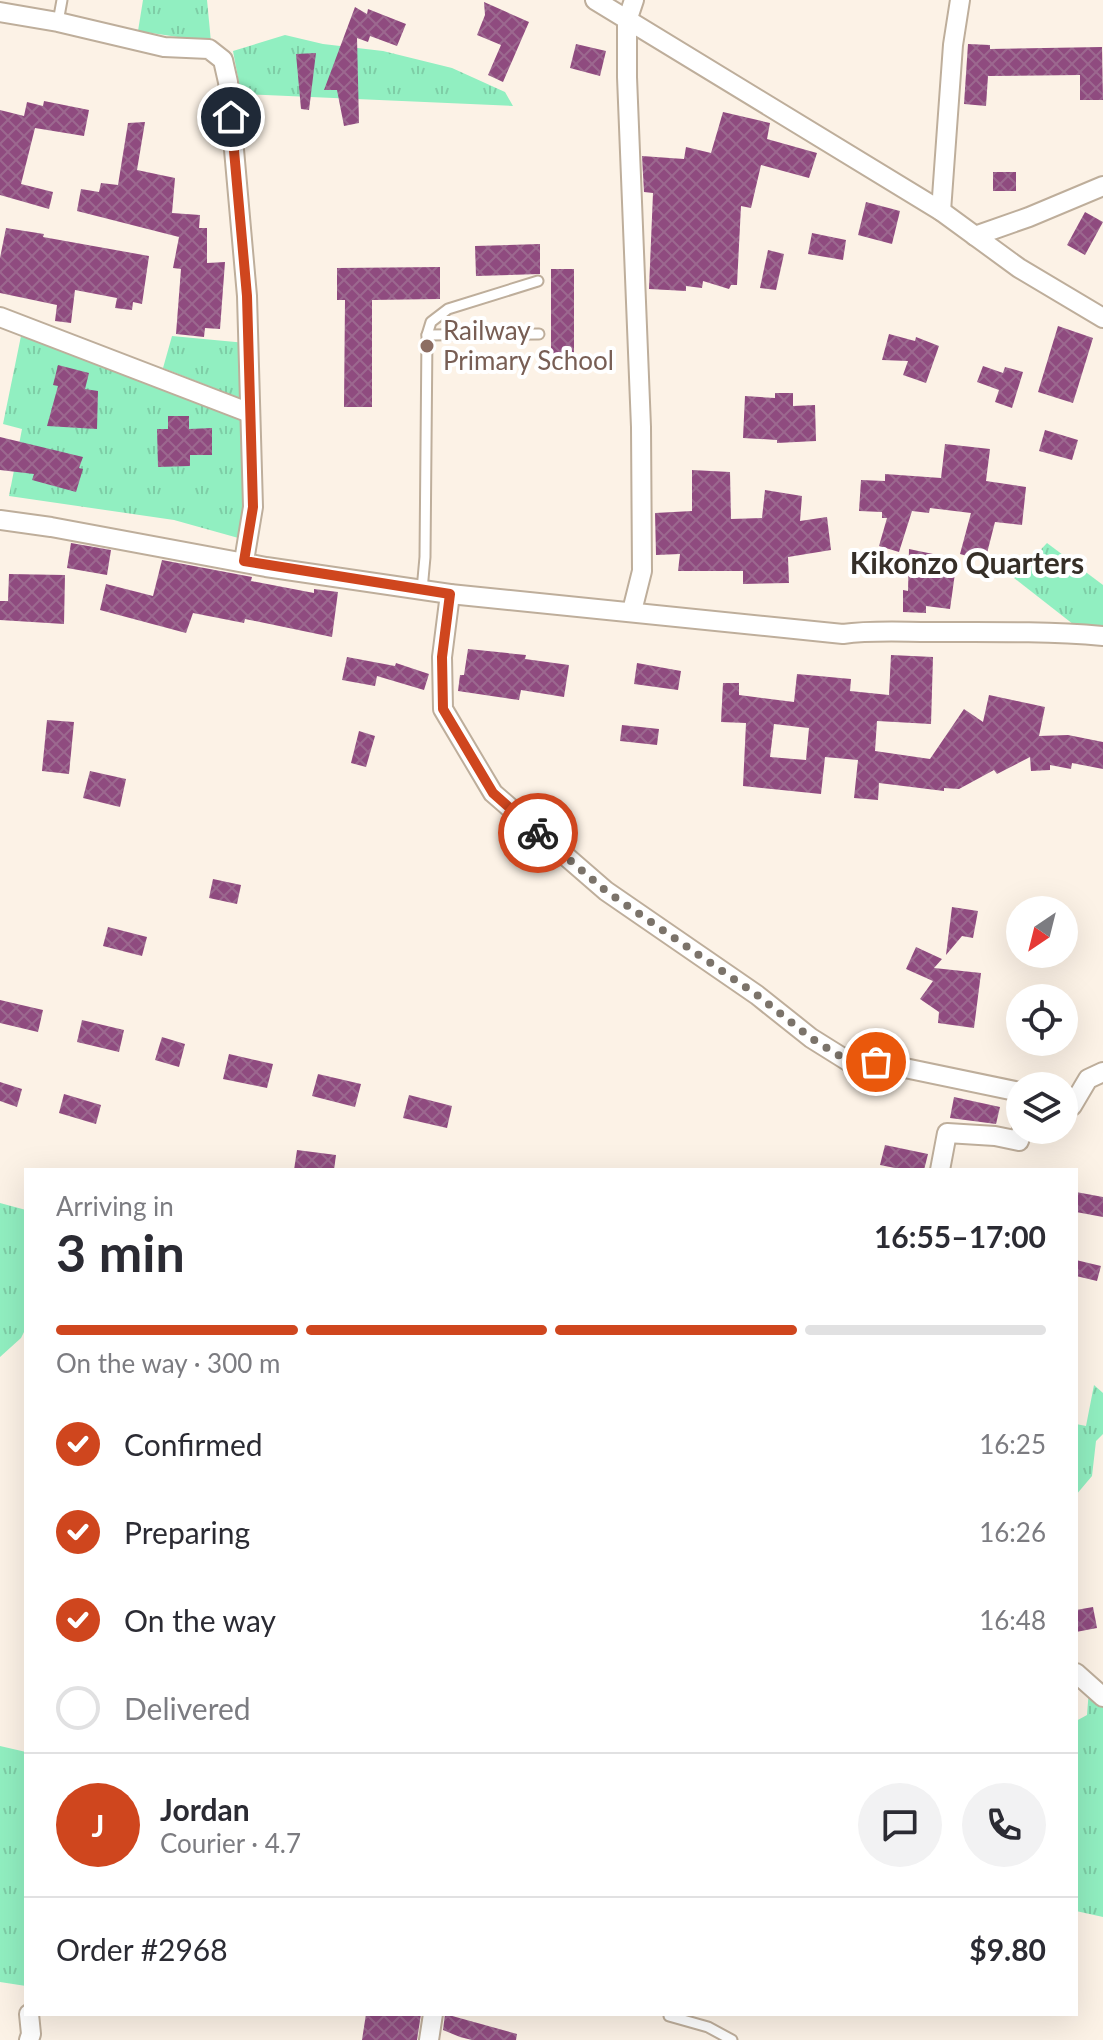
<!DOCTYPE html>
<html lang="en">
<head>
<meta charset="utf-8">
<style>
	body { margin:0; font-family:Lato,sans-serif; background:#f2f2f3; color:#2b2b33; height:100vh; display:flex; flex-direction:column; font-size:30px; white-space:nowrap }
	* { box-sizing:border-box; margin:0 }
	p { font-size:26px; color:#7c7c81 }
	.icon { flex:none; width:44px; height:44px; fill:none; stroke:currentColor; stroke-width:2; stroke-linecap:round; stroke-linejoin:round }
	.map { position:relative; flex:1; overflow:hidden }
	.side { position:absolute; left:24px; top:1168px; width:1054px; height:848px; display:flex; flex-direction:column; background:#fff; border-radius:0px; box-shadow:0 8px 32px #0002 }
	.side>* { flex:none }
	.needle { width:52px; rotate:215deg }
	.tools { position:absolute; left:1006px; top:896px; display:grid; gap:16px }
	.tools a { display:grid; place-items:center; width:72px; height:72px; border-radius:50%; background:#fff; box-shadow:0 8px 32px #0002; font-size:40px }
	.pin { position:absolute; display:grid; place-items:center; width:68px; height:68px; color:#fff; margin:-34px; border:4px solid #fff; border-radius:50%; box-shadow:0 2px 8px #0007 }
	.courier { position:absolute; display:grid; place-items:center; width:80px; height:80px; margin:-40px; border:6px solid #cf461e; border-radius:50%; background:#fff; color:#222; box-shadow:0 2px 10px #0007 }
	.head em { font-style:normal; font-weight:700 }
	.head div { display:flex; flex-direction:column-reverse }
	.head { display:flex; align-items:center; justify-content:space-between; height:136px; padding:0 32px }
	h1 { font-size:52px; font-weight:700; line-height:60px }
	.bar { display:grid; grid-template-columns:repeat(4,1fr); gap:12px 8px; align-content:center; height:96px; padding:0 32px }
	.bar i { height:10px; border-radius:6px; background:#e1e1e2 }
	.bar .selected { background:#cf461e }
	.bar p { grid-column:span 4 }
	.line { display:flex; align-items:center; gap:20px; padding:0 32px; border-top:2px solid #e1e1e2 }
	.line div { flex:1 }
	.round { display:grid; place-items:center; flex:none; width:84px; height:84px; border-radius:42px; background:#f2f2f3 }
	ol { padding:0 32px; list-style:none }
	li { display:flex; align-items:center; gap:24px; height:88px }
	li p { margin-inline-start:auto }
	li .icon { padding:8px; border-radius:50%; background:#cf461e; color:#fff; stroke-width:4 }
	li:last-child { color:#7c7c81 }
	li i { width:44px; height:44px; border:4px solid #e1e1e2; border-radius:50% }
	.map>svg:first-child { display:block }
	.grass { fill:url(#grass-tufts) }
	.building { fill:url(#building-cross-hatch); fill-rule:evenodd }
	.lines { fill:none; stroke-linecap:round; stroke-linejoin:round }
	.service-casing { stroke:#beae9b; stroke-width:13 }
	.minor-casing { stroke:#beae9b; stroke-width:22 }
	.service { stroke:#fff; stroke-width:9 }
	.minor { stroke:#fff; stroke-width:18 }
	.done { stroke:#7b736a; stroke-width:8; stroke-dasharray:0 14.4 }
	.route { stroke:#cf461e; stroke-width:10 }
	.education-dot { fill:#8d6e63; stroke:#fff; stroke-width:3 }
	.labels { text-anchor:middle; stroke-width:8; stroke-linejoin:round; paint-order:stroke }
	.education-label { font-size:26px; fill:#785e54; stroke:#fff; text-anchor:start }
	.quarter-label { font-size:30px; font-weight:bold; fill:#362f28; stroke:#fff }
</style>
</head>
<body>
<div class="map">
<svg width="1103" height="2040" viewBox="0 0 1103 2040">
	<defs>
		<pattern id="grass-tufts" width="24" height="20" patternUnits="userSpaceOnUse" patternTransform="scale(2)"><rect width="24" height="20" fill="#91efc1"/><path d="M3 7l-1-3M5 7V3M7 7l1-3M15 17l-1-3M17 17v-4M19 17l1-3" fill="none" stroke="#7ecda6"/></pattern>
		<pattern id="building-cross-hatch" width="8" height="8" patternUnits="userSpaceOnUse" patternTransform="scale(2)"><rect width="8" height="8" fill="#8f4b7f"/><path d="M0 0l8 8M0 8l8-8" fill="none" stroke="#9c688f"/></pattern>
	</defs>
	<rect width="100%" height="100%" fill="#fcf2e6"/>
	<g class="grass">
		<polygon points="143,0 207,0 211,42 138,31"/>
		<polygon points="285,35 323,44 383,51 452,68 505,92 513,106 241,94 233,51"/>
		<path d="M21,336L238,415C256,450 245,501 242,539L174,520L9,496L22,429L3,424Z"/>
		<polygon points="172,336 246,343 247,401 163,368"/>
		<polygon points="1047,543 1103,585 1103,631 1078,628 1014,578"/>
		<polygon points="0,1203 26,1210 26,1328 21,1338 0,1357"/>
		<polygon points="1094,1385 1103,1393 1103,1434 1096,1441 1092,1476 1076,1495 1076,1424 1086,1426"/>
		<polygon points="1089,1689 1103,1705 1103,1917 1076,1911 1076,1721 1087,1715"/>
		<polygon points="0,1746 26,1752 26,1986 0,1982"/>
	</g>
	<g class="building">
		<polygon points="484,2 529,22 503,82 488,75 501,45 477,35 485,15"/>
		<polygon points="355,7 367,14 368,9 406,24 397,46 370,36 368,42 357,38 359,123 344,126 337,90 324,90"/>
		<polygon points="576,44 606,51 600,76 570,68"/>
		<polygon points="968,44 990,45 990,49 1102,47 1103,100 1080,100 1080,75 988,76 986,106 964,104"/>
		<polygon points="316,53 309,110 301,109 296,54"/>
		<polygon points="44,101 89,110 84,136 35,128 21,184 53,192 49,209 0,195 0,110 24,116 27,102 43,106"/>
		<polygon points="723,112 770,123 767,139 817,153 809,178 761,165 751,208 741,206 737,285 731,285 729,289 703,281 702,288 686,286 686,291 649,289 653,193 644,192 642,156 684,159 686,147 711,153"/>
		<polygon points="145,122 137,170 175,178 172,213 200,215 199,228 207,228 207,263 225,262 220,329 205,328 204,337 176,334 181,269 173,268 179,237 77,211 81,189 99,192 101,183 118,185 128,123"/>
		<rect x="993" y="172" width="23" height="19"/>
		<polygon points="866,202 900,211 892,244 858,235"/>
		<polygon points="1085,212 1103,222 1085,255 1067,245"/>
		<polygon points="6,228 44,234 43,237 149,256 142,304 133,302 132,310 115,308 117,298 75,290 71,323 55,321 57,305 0,293 0,258"/>
		<polygon points="812,233 846,240 843,260 808,254"/>
		<polygon points="540,244 540,274 476,276 475,246"/>
		<polygon points="768,250 784,254 776,290 760,288"/>
		<polygon points="440,267 440,299 372,300 372,407 344,407 345,300 337,300 337,268"/>
		<rect x="551" y="269" width="23" height="92"/>
		<polygon points="1058,326 1093,338 1073,403 1038,392"/>
		<polygon points="889,334 915,341 916,337 939,346 926,383 903,375 908,361 882,360"/>
		<polygon points="58,365 89,373 85,389 98,391 97,429 47,426 58,386 53,385"/>
		<polygon points="983,366 1003,373 1005,367 1023,372 1012,408 995,402 999,390 977,382"/>
		<polygon points="775,393 793,393 793,406 815,405 816,441 777,443 777,440 743,438 745,396 775,398"/>
		<polygon points="168,416 189,416 189,429 212,428 212,455 190,455 190,466 158,467 157,429 168,429"/>
		<polygon points="1045,430 1078,440 1072,460 1039,451"/>
		<polygon points="0,437 83,457 79,468 83,469 76,492 32,480 34,474 0,470"/>
		<polygon points="945,444 990,449 986,481 1026,487 1022,525 995,522 985,561 960,554 971,513 930,508 929,513 912,511 899,552 879,546 887,518 882,518 882,512 859,511 861,480 885,481 885,474 941,478"/>
		<polygon points="692,470 730,472 731,519 762,518 765,490 802,496 800,521 827,517 831,550 788,557 789,583 743,584 743,571 678,571 680,554 656,555 655,513 692,511"/>
		<polygon points="71,543 111,550 107,575 67,568"/>
		<polygon points="909,549 957,559 950,609 926,606 926,613 903,612 903,590 908,591"/>
		<polygon points="162,560 252,577 251,581 314,593 314,589 338,592 332,637 245,619 244,623 193,613 186,633 100,610 106,584 153,596"/>
		<polygon points="9,574 65,575 64,624 0,620 0,601 8,601"/>
		<polygon points="468,649 526,655 525,659 569,665 564,697 521,690 519,700 458,691 460,675 464,675"/>
		<path d="M891,655L933,657L931,724L877,721L875,751L930,759L964,709L983,722L989,695L1045,707L1039,736L1068,735L1103,742V769L1072,763L1071,769L1050,765V770L1031,771L1030,757L997,774L994,770L959,789L944,788V791L879,783L878,800L854,798L858,760L825,757L821,794L743,786L746,723L721,722L723,683H739V695L794,702L797,674L851,679L850,691L889,695ZM774,724L809,728L806,760L770,757Z"/>
		<polygon points="347,657 395,666 396,663 429,674 424,690 377,676 375,686 342,680"/>
		<polygon points="637,663 681,671 678,690 634,684"/>
		<polygon points="47,720 74,722 69,774 42,771"/>
		<polygon points="622,725 659,729 657,745 620,741"/>
		<polygon points="359,731 375,736 366,767 351,763"/>
		<polygon points="90,771 126,779 120,807 83,798"/>
		<polygon points="213,879 241,885 237,904 209,898"/>
		<polygon points="952,907 978,911 973,938 962,936 946,955"/>
		<polygon points="108,927 147,937 142,956 103,946"/>
		<polygon points="916,947 942,959 934,968 981,973 974,1028 938,1023 939,1012 920,999 933,981 906,969"/>
		<polygon points="0,1000 43,1010 38,1032 0,1023"/>
		<polygon points="82,1020 124,1030 119,1052 77,1042"/>
		<polygon points="162,1037 185,1044 179,1067 155,1060"/>
		<polygon points="229,1054 273,1064 267,1088 223,1079"/>
		<polygon points="318,1074 361,1084 355,1107 312,1096"/>
		<polygon points="0,1082 22,1089 17,1107 0,1101"/>
		<polygon points="64,1094 101,1105 96,1124 59,1113"/>
		<polygon points="409,1095 452,1106 447,1128 403,1118"/>
		<polygon points="954,1097 1000,1107 996,1124 950,1118"/>
		<polygon points="885,1145 928,1154 924,1170 905,1170 880,1165"/>
		<polygon points="297,1150 336,1155 334,1170 294,1170"/>
		<polygon points="1076,1192 1103,1197 1103,1217 1076,1212"/>
		<polygon points="1076,1260 1101,1266 1097,1281 1076,1276"/>
		<polygon points="1093,1607 1097,1628 1076,1632 1076,1610"/>
		<polygon points="366,2014 421,2014 417,2040 362,2040"/>
		<polygon points="445,2014 517,2034 516,2040 472,2040 460,2037 443,2030"/>
	</g>
	<g class="lines">
		<defs>
			<g id="service">
				<polyline points="58,22 62,0"/>
				<polyline points="427,335 539,334"/>
				<polyline points="422,590 425,557 427,335 431,322 448,309 538,281"/>
				<polyline points="669,2016 708,2027 732,2040"/>
			</g>
			<g id="minor">
				<polyline points="595,0 941,211 1019,268 1103,318"/>
				<polyline points="0,12 58,22 164,47 209,49 223,60 228,82 247,296 253,507 244,561"/>
				<polyline points="941,211 953,45 960,0"/>
				<polyline points="975,236 1029,217 1103,186"/>
				<polyline points="0,317 250,413"/>
				<path d="M0,520L51,527L266,567L450,594L843,634C872,630 901,632 930,632C988,632 1045,631 1103,636"/>
				<polyline points="450,594 442,657 443,709 493,793 606,891 757,995 811,1038 851,1063 876,1062 1020,1092"/>
				<polyline points="632,611 642,571 641,427 627,77 627,21 634,0"/>
				<polyline points="1064,1108 1072,1106 1088,1079 1103,1072"/>
				<polyline points="940,1170 947,1133 995,1136 1019,1141 1022,1130"/>
				<polyline points="1076,1673 1103,1697"/>
				<polyline points="29,2040 31,2034 29,2014"/>
				<polyline points="429,2040 433,2014"/>
			</g>
		</defs>
		<use href="#service" class="service-casing"/>
		<use href="#minor" class="minor-casing"/>
		<use href="#service" class="service"/>
		<use href="#minor" class="minor"/>
	</g>
	<g class="lines">
		<polyline class="done" points="538,833 606,891 757,995 811,1038 851,1063 876,1062"/>
		<polyline class="route" points="231,117 247,296 253,507 244,561 450,594 442,657 443,709 493,793 538,833"/>
	</g>
	<circle class="education-dot" cx="427" cy="346" r="8"/>
	<g class="labels">
		<g class="education-label">
			<text x="443" y="340">Railway<tspan x="443" dy="30">Primary School</tspan></text>
		</g>
		<g class="quarter-label">
			<text x="967" y="574">Kikonzo Quarters</text>
		</g>
	</g>
</svg>
<div class="tools">
<a><svg class="needle" viewBox="-14 -14 28 28"><path d="M0-13l5 13h-10z" fill="#e53935"/><path d="M0 13l5-13h-10z" fill="#7c7c81"/></svg></a>
<a><svg class="icon" aria-label="locate" viewBox="0 0 24 24"><circle cx="12" cy="12" r="6"/><path d="M12 2v4M12 18v4M2 12h4M18 12h4"/></svg></a>
<a><svg class="icon" aria-label="layers" viewBox="0 0 24 24"><path d="M12 4l9 5-9 5-9-5zM3 14l9 5 9-5"/></svg></a>
</div>
<div class="pin" style="left:876px;top:1062px;background:#ea580c"><svg class="icon" aria-label="bag" viewBox="0 0 24 24"><path d="M5 8h14l-1 12H6zM9 8a3 3 0 0 1 6 0"/></svg></div>
<div class="pin" style="left:231px;top:117px;background:#1f2937"><svg class="icon" aria-label="home" viewBox="0 0 24 24"><path d="M3 11l9-7 9 7M6 9v11h12V9"/></svg></div>
<div class="courier" style="left:538px;top:833px"><svg class="icon" aria-label="bike" viewBox="0 0 24 24"><circle cx="6" cy="16" r="4"/><circle cx="18" cy="16" r="4"/><path d="M6 16l4-8h5l3 8M10 8l3 8H6M13 5h3"/></svg></div>
<section class="side">
<div class="head"><div><h1>3 min</h1><p>Arriving in</p></div><em>16:55–17:00</em></div>
<div class="bar"><i class="selected"></i><i class="selected"></i><i class="selected"></i><i></i><p>On the way · 300 m</p></div>
<ol>
<li><svg class="icon" aria-label="check" viewBox="0 0 24 24"><path d="M5 12l5 5 9-10"/></svg>Confirmed<p>16:25</p></li>
<li><svg class="icon" aria-label="check" viewBox="0 0 24 24"><path d="M5 12l5 5 9-10"/></svg>Preparing<p>16:26</p></li>
<li><svg class="icon" aria-label="check" viewBox="0 0 24 24"><path d="M5 12l5 5 9-10"/></svg>On the way<p>16:48</p></li>
<li><i></i>Delivered</li>
</ol>
<div class="line" style="height:144px"><b class="round" style="background:#cf461e;color:#fff">J</b><div><b>Jordan</b><p>Courier · 4.7</p></div><a class="round"><svg class="icon" aria-label="chat" viewBox="0 0 24 24"><path d="M4 5h16v11H9l-5 4z"/></svg></a><a class="round"><svg class="icon" aria-label="phone" viewBox="0 0 24 24"><path d="M5 4h4l2 5-3 2q2 4 5 5l2-3 5 2v4C11 20 4 13 5 4z"/></svg></a></div>
<div class="line" style="height:104px"><div>Order #2968</div><b>$9.80</b></div>
</section>
</div>
</body>
</html>
